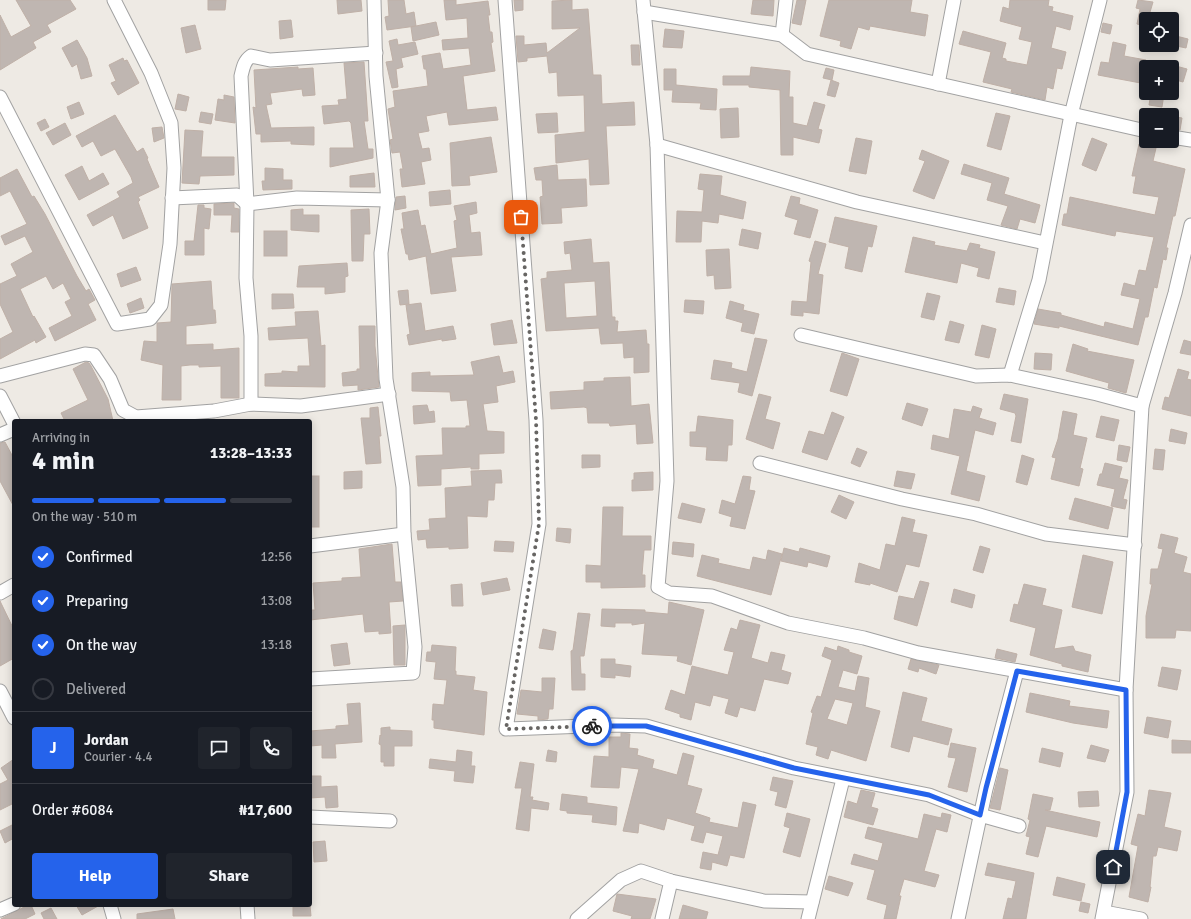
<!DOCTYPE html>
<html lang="en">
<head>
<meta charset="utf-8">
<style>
	body { margin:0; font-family:Signika,sans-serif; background:#20242c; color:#f1f3f6; height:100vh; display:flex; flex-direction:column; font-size:15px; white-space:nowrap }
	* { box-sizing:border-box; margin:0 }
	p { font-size:13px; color:#9ea1a6 }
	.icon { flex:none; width:22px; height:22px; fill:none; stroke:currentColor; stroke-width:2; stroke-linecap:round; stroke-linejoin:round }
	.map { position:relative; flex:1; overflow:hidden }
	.side { position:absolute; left:12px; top:419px; width:300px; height:488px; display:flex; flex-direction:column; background:#171b24; border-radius:4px; box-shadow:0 2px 10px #0003 }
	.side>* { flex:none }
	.controls { position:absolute; left:1139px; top:12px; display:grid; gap:8px }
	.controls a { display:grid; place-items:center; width:40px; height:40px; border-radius:4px; background:#171b24; box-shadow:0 2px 10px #0003; font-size:20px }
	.pin { position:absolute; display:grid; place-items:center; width:34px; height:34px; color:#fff; margin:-17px; border-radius:8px; box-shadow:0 2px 6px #0006 }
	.courier { position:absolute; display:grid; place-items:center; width:40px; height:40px; margin:-20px; border:3px solid #2563eb; border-radius:50%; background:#fff; color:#222; box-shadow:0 1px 5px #0007 }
	.head em { font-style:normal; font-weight:700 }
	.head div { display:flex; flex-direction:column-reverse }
	.head { display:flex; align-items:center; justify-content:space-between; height:68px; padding:0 20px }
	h1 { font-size:26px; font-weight:700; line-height:30px }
	.bar { display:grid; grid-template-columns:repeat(4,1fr); gap:6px 4px; align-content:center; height:48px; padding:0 20px }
	.bar i { height:5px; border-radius:3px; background:#363941 }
	.bar .on { background:#2563eb }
	.bar p { grid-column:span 4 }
	.line { display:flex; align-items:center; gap:10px; padding:0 20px; border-top:1px solid #363941 }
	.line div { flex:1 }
	.round { display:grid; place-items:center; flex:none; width:42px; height:42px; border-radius:4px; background:#20242c }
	ol { padding:0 20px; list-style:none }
	li { display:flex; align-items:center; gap:12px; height:44px }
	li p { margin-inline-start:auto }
	li .icon { padding:4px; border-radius:50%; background:#2563eb; color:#fff; stroke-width:4 }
	li:last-child { color:#9ea1a6 }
	li i { width:22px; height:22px; border:2px solid #363941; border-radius:50% }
	.primary-button { display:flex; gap:8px; margin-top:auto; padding:8px 20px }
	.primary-button a { flex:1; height:46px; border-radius:4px; background:#2563eb; color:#fff; font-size:16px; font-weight:700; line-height:46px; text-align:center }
	.primary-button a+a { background:#20242c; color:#f1f3f6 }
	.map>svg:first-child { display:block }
	.building { fill:#bfb6b1; stroke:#bfb0a7; fill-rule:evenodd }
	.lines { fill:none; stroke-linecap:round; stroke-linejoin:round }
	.street-casing { stroke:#a2a2a2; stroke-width:15 }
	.street { stroke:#fff; stroke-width:13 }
	.done { stroke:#676563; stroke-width:4; stroke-dasharray:0 7.2 }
	.route { stroke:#2563eb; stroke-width:5 }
</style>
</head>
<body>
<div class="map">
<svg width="1191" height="919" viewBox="0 0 1191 919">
	<rect width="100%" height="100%" fill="#eeeae4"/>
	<g class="building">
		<polygon points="16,0 70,0 76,9 47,25 51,32 33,42 36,48 0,70 0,15 11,37 31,26"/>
		<polygon points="208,0 226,0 225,10 208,10"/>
		<polygon points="337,0 361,0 362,11 338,14"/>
		<polygon points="388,0 404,0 406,14 414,12 416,26 387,30 385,17 389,16"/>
		<polygon points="444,0 456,0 456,5 488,1 490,15 488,15 490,32 492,32 493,42 491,43 495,71 463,76 467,110 496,107 498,120 449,125 447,112 426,116 429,131 418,133 422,149 429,148 431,160 421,162 425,184 402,187 400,169 403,169 400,152 392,153 390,140 393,139 388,109 395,107 393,91 428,86 426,69 424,69 422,56 440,53 443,69 471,65 469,48 443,50 442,40 468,38 467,18 446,20"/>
		<polygon points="514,0 523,0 523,10 515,11"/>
		<polygon points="572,0 572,10 588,9 593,75 601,75 602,104 634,102 635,125 606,126 609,184 590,185 589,159 556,163 555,135 585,132 584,95 558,96 557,72 549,73 547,56 527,58 527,61 518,62 516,36 524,36 524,45 546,43 547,53 580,28 552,29 552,1"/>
		<polygon points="753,0 774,0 773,16 751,14"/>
		<polygon points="797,0 806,0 801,25 792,23"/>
		<polygon points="829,0 912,0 910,12 928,15 925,36 870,26 869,30 858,27 851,49 840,46 841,41 820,36"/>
		<polygon points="1010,0 1049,0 1048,6 1053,7 1052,11 1073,16 1070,30 1056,26 1051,48 1066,52 1062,69 1057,68 1053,89 1047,87 1045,100 1011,92 1012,89 983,82 991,52 959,44 963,31 1006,43 1002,58 1006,59 1006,61 1027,65 1032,42 1019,39 1022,27 1000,21 1003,7 1009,9"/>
		<polygon points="1138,0 1153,2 1148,19 1146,19 1146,26 1137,24 1140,9 1136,8"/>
		<polygon points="291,20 293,37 280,39 279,21"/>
		<polygon points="436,22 439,35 413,41 411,27"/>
		<polygon points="1103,23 1112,25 1110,34 1101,32"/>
		<polygon points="195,25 201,49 186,53 181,28"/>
		<polygon points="665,29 684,31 682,48 663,47"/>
		<polygon points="1172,35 1188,39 1186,48 1172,45"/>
		<polygon points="397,39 398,45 415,42 418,54 401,58 403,67 396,69 398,87 392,88 386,62 393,61 389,41"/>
		<polygon points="77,40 87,58 92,76 81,79 77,64 72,67 62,48"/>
		<polygon points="1113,42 1126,45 1124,56 1146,60 1146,84 1098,75 1101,62 1109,63"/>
		<polygon points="631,45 639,45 640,65 632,65"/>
		<polygon points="123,58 124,61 127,60 139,83 118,95 111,83 116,81 109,65"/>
		<polygon points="364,62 368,121 364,121 368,149 373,149 373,158 330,167 330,148 354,148 351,123 349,121 324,124 322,106 339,105 338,100 347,99 344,63"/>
		<polygon points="1172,65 1187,69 1183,82 1172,79"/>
		<polygon points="298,67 298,69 313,68 315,95 303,96 302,89 270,93 272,104 266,105 271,128 314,127 314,145 291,144 291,141 261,142 261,134 256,134 253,107 256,108 254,70"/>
		<polygon points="751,67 790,71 789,97 793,97 793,123 807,126 814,102 825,105 818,129 822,130 819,143 793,137 793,155 781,155 780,90 749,87 749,85 723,85 723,76 750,76"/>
		<polygon points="826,68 834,70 832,80 823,78"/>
		<polygon points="664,69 676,69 676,85 717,89 716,110 700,109 701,103 672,102 673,90 664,90"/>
		<polygon points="831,80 839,83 835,97 827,95"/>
		<polygon points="1151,93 1164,94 1162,107 1149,105"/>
		<polygon points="178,94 189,97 186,111 175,109"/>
		<polygon points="224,95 234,97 235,123 215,120 218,99 224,100"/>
		<polygon points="79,102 84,114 71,119 67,107"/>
		<polygon points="738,108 739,137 721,138 720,109"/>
		<polygon points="201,112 213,114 211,124 199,122"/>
		<polygon points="557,113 558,132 538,133 536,114"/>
		<polygon points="996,113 1010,116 1001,150 987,146"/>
		<polygon points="115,115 137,152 143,148 148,158 147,159 159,187 138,197 140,200 138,202 148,228 123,239 113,215 93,226 87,215 120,197 117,192 133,183 131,177 115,149 101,156 93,141 82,147 76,136"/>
		<polygon points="1172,116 1182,118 1180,130 1172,128"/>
		<polygon points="45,119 49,127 41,131 37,123"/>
		<polygon points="65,123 71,135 53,145 46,133"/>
		<polygon points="162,127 164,138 154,142 152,128"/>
		<polygon points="185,130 203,131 201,157 234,157 234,175 200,176 199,184 182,183"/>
		<polygon points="491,137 497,172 469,176 470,185 452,186 450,143"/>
		<polygon points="856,138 872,141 866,174 849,171"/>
		<polygon points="1092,138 1107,144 1096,171 1082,165"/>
		<polygon points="1139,144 1156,148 1153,161 1185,169 1175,216 1173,216 1166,248 1168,248 1166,260 1163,259 1157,288 1154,287 1148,317 1145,317 1138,345 1059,326 1059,328 1034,324 1038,309 1061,313 1061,315 1104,327 1105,322 1133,329 1140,299 1121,295 1124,283 1135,286 1139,270 1146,271 1154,237 1116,231 1115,236 1062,225 1064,214 1067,214 1070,197 1155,215 1159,197 1133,193 1136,176 1132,176"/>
		<polygon points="922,150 949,161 934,199 913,191 925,161 919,159"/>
		<polygon points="964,164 1009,178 1004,194 1040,205 1035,223 1020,219 1017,229 1001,225 1008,206 987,200 992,183 961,174"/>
		<polygon points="557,165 558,180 586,179 587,206 561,208 562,223 542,224 540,197 543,196 542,180 536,180 534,168"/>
		<polygon points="82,166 89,181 103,173 109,184 79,200 65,175"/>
		<polygon points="265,168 283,169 283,180 292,180 292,189 263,190 262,181 265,181"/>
		<polygon points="17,169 32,197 34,196 45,214 77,276 86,291 89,289 95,300 88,304 96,320 55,341 49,328 72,316 65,302 71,299 63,283 53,289 46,276 20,289 33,317 34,316 46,337 36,343 35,340 0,359 0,339 13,332 0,304 0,284 17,276 11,264 33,252 25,236 5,245 1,236 27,224 10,191 0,196 0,178"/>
		<polygon points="374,173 375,187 350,187 350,176"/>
		<polygon points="700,174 722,176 720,195 746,202 743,219 719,214 718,223 702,221 701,242 676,242 677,211 702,212 704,190 698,189"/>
		<polygon points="450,190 451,204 430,206 429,192"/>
		<polygon points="405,196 406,208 395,210 396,197"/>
		<polygon points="791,196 800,198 799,204 818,210 810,238 794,234 798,220 785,216"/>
		<polygon points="476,202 477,213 469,215 471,233 480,232 482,255 451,257 456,291 431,294 426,256 409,260 408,254 406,254 401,229 404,229 402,213 418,210 421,226 425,225 431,254 457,248 454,221 457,220 454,206"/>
		<polygon points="234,203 234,208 239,209 239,232 231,232 232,215 214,215 214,204"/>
		<polygon points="198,205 204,205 204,208 211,209 209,229 204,228 204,255 185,255 185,241 194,241"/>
		<polygon points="303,209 303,215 319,215 319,232 291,230 291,210"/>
		<polygon points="369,209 370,234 364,234 363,261 352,261 351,210"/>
		<polygon points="835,217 877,226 872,247 868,246 862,272 845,268 849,247 829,242"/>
		<polygon points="742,229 761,233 758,249 739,245"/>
		<rect x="264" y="231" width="23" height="25"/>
		<polygon points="913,237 935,242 934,245 967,251 970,243 980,245 979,248 995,252 989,279 977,276 979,268 961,263 957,283 905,272"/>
		<path d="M591,239L593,263L609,262L612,317H615V321H618L617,332L646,330L647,344H649V372L634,373V357L624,358L623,343L601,344L599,328L546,331L541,279L547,278V272L572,270L570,253L565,254L564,242ZM595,281L597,316L566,318L564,283Z"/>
		<polygon points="815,241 826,244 818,274 823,275 819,314 803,312 803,316 791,315 792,301 807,302 811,262 809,261"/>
		<polygon points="729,249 731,288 715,289 714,275 707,276 706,250"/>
		<polygon points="347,263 348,276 345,277 345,292 325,294 325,287 297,287 299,266"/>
		<polygon points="136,267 141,280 121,287 117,274"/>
		<polygon points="211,281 213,310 215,310 216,323 186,326 186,345 213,344 213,350 239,348 239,398 221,398 221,366 199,367 199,365 190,365 181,366 181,400 162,400 163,365 141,360 144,341 157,342 157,323 171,322 172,284"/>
		<polygon points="999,288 1016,291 1014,305 996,302"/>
		<polygon points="408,290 409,304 400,305 398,291"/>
		<polygon points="927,293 940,296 934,320 921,317"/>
		<polygon points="272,294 293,294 294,308 272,309"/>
		<polygon points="141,298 144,308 130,313 127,304"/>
		<polygon points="685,300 704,301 703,314 684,312"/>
		<polygon points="730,301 744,305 743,310 759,314 754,334 741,331 743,323 726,318"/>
		<polygon points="421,303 425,331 453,326 456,339 442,341 442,339 409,345 407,335 410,334 406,305"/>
		<polygon points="318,311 321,346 325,345 325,387 265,386 265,374 282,373 282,371 298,372 298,366 310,366 308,338 269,340 268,328 296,326 295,312"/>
		<polygon points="512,320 517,343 494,345 491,324"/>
		<polygon points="950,321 964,325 959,343 945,340"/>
		<polygon points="982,325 996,329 989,358 975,355"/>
		<polygon points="359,326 375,326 375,346 379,387 358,390 358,385 343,386 342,373 357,371 357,369 360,369"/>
		<polygon points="755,338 767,340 752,396 738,392 740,383 711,379 714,360 732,363 731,368 747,372"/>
		<polygon points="1184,340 1191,342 1191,355 1180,353"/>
		<polygon points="1073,344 1088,349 1087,351 1134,360 1126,393 1108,388 1109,383 1066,371"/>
		<polygon points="842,353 859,359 847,396 830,391"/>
		<polygon points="1035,353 1052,354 1051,370 1034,369"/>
		<polygon points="499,356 503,373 513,371 515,382 496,386 498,402 483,404 487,431 504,432 504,453 479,454 479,469 471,469 471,467 441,469 441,485 418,486 416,456 443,455 442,428 466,428 466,426 470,426 467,400 451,401 450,392 412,391 412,373 430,372 430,376 474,375 471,362"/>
		<polygon points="86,362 89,363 91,366 108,399 113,421 65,421 61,413 88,400 73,369"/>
		<polygon points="1178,369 1189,372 1187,379 1191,380 1191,416 1162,409 1165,397 1169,398"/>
		<polygon points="630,377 631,406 649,404 653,443 637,444 636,424 610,426 609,423 588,423 587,408 584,407 551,409 550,392 584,390 584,382 604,381 604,378"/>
		<polygon points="759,394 771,397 765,419 780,423 773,449 746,439"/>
		<polygon points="1004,394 1028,399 1021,443 1011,441 1016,416 1015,413 1000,409"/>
		<polygon points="907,403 928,409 922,426 902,419"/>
		<polygon points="427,405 429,412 434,411 435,422 414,424 413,406"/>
		<polygon points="973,406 982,409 979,418 996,423 993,435 975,430 966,471 985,476 979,501 951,494 960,456 931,449 933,435 949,439 954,409 971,412"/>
		<polygon points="378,407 381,436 379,436 381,463 366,464 361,418 370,418 370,408"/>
		<polygon points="1063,411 1077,414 1073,435 1087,438 1080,468 1083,469 1079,486 1051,479 1056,458 1052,457 1058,439"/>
		<polygon points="832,412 844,417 827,460 802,452 809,431 824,435"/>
		<polygon points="698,416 733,420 732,445 728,445 727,461 706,460 707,447 690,446 690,432 696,432"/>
		<polygon points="1101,416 1119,420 1114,441 1096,437"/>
		<polygon points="1171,429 1187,433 1185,444 1169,441"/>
		<polygon points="5,442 14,459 14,507 0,481 0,443"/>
		<polygon points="1119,445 1130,447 1127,462 1117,460"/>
		<polygon points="857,448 867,452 860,467 851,463"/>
		<polygon points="1155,449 1165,450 1163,470 1153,469"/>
		<polygon points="582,455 600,455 600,467 582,468"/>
		<polygon points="1022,455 1034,459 1027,485 1016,482"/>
		<polygon points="1105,463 1122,467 1119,478 1128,480 1123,499 1127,500 1125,509 1111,506 1115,489 1097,485 1100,474 1102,474"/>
		<polygon points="501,470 502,483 495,483 494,500 488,500 487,517 467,516 468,548 449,549 449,547 427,548 426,539 418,540 417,531 430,530 429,519 446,518 445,488 472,486 471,471"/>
		<polygon points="362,471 362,488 344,489 344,472"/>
		<polygon points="897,471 915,474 911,489 894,486"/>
		<polygon points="653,472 653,490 632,491 632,480 634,480 634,473"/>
		<rect x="310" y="476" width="9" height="51"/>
		<polygon points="743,476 751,477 749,490 755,491 745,529 730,526 732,517 719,513 722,500 735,504"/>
		<polygon points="839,495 854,502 846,519 831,512"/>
		<polygon points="1075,498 1113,508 1108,529 1069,519"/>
		<polygon points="682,503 705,509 701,523 678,518"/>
		<polygon points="603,507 623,507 622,536 651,536 651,550 644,550 642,575 645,575 645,587 601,588 601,582 586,582 586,565 601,566"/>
		<polygon points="902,517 915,520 912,532 927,535 919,567 906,564 897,592 870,583 870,585 855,582 859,563 880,570 886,544 895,546"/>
		<polygon points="557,528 571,529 570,543 556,541"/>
		<polygon points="1161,534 1178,538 1174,553 1187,557 1183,572 1191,574 1191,631 1176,630 1175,638 1146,638 1146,616 1152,584 1150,584 1151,569 1158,569 1163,549 1158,548"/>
		<polygon points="495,541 514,542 513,552 494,551"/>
		<polygon points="673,542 694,544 693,557 672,554"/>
		<polygon points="392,544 395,582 401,582 403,601 389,602 391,633 379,634 379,631 365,632 363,614 310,620 310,610 315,610 313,583 342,581 342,578 361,577 359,549"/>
		<polygon points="980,546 990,549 983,573 973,570"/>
		<polygon points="784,548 799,552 800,548 830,556 827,567 808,562 807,567 781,561"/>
		<polygon points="768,550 782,554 771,595 697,576 702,555 719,559 718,563 750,570 753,557 766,560"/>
		<polygon points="1083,555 1113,562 1102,614 1072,607"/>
		<polygon points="507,578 510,590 483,595 481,583"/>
		<polygon points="920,581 929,583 917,626 894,619 899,596 914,599"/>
		<polygon points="462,584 463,606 452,606 451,585"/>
		<polygon points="1024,584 1046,589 1042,605 1062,610 1054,649 1073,646 1075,651 1091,655 1088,672 1062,666 1062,664 1030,655 1036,628 1010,621 1014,604 1018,605"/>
		<polygon points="954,589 975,595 972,608 951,602"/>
		<polygon points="0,601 14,630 14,658 0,666"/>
		<polygon points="669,602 704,610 691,665 677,661 678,656 642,654 645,623 632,625 632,623 615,623 615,627 601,626 602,609 645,610 645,612 668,614"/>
		<polygon points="578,613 590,614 584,656 580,656 581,674 585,674 585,690 572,690 571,651 573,650"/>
		<polygon points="740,620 760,625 751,658 768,663 771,652 785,655 781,670 791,673 788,684 764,679 755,711 740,707 737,717 725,713 729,699 713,695 710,706 695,702 691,720 680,717 680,714 665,709 671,690 685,695 692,666 728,675 734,652 724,650 731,628 737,630"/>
		<polygon points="405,625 405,665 394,665 393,626"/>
		<polygon points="543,629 556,632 553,650 539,648"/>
		<polygon points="347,643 350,664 334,666 331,645"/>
		<polygon points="432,645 456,647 455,671 456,671 456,675 475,677 473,690 487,692 484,735 434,728 434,720 432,720 433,704 444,705 447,680 434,679 436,662 426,661 427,652 431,652"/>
		<path d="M838,646L849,650V652L862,656L857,674L843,670L838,687L855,691L858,676L869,678L865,707L880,711L866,761L831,750L828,759L816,755L818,747L806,744L813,713L811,712L817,696L821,697L832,660L822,656L825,647L837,651ZM835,699L853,703L847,725L827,719Z"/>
		<polygon points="997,649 1017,654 1015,662 995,658"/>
		<polygon points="601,659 615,659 615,664 631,666 630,677 615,675 615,678 601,677"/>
		<polygon points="911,659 939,665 936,674 919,668 918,672 908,669"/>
		<polygon points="1162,667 1181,670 1177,690 1158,686"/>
		<polygon points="542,678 555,678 553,709 549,709 548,719 538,720 538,716 517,714 521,690 542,692"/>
		<polygon points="903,692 927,698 921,721 952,729 948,745 913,736 909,752 891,747"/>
		<polygon points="1030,693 1070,701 1069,706 1109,711 1107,728 1073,723 1026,712"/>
		<polygon points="360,703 362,742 335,744 336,758 322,758 322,745 310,746 310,731 336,729 336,726 349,725 347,704"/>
		<polygon points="1147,717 1171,721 1168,738 1144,733"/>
		<polygon points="390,727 390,730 412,731 412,746 394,746 394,766 384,766 384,762 381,762 381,745 379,744 380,735 381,736 381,728"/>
		<polygon points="621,733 630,734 629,748 638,749 637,755 654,760 652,768 677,775 683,753 694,756 687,785 702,789 695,813 710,818 709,822 738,828 743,802 756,805 744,858 730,855 727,866 712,862 711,870 700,868 703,852 718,855 723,836 706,832 703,843 691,840 695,826 667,818 664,830 639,823 638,833 623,831 639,769 621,767 619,788 591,787 594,756 609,757 609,737 621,737"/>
		<polygon points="1172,740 1191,741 1191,753 1172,753"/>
		<polygon points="951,743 976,748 967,792 948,787 956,758 948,757"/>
		<polygon points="1091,745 1109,750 1105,762 1087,758"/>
		<polygon points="1042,748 1063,753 1060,767 1039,762"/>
		<polygon points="457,750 472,752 471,766 475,766 473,783 454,781 455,771 429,768 430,759 456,762"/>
		<polygon points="548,750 557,752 556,762 546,761"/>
		<polygon points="14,759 14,803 0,810 0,784 8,780 1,768"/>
		<polygon points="520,762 534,764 530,797 533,797 532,800 549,803 548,810 531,808 529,831 516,829 522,788 515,788"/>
		<polygon points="1000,768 1008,770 1000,810 990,808"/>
		<polygon points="310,776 321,776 321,787 337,786 338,807 326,808 325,797 310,798"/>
		<polygon points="773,777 793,781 786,808 775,805 778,792 770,790"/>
		<polygon points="861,790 875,793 871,807 878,809 873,825 844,817 848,801 857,804"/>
		<polygon points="1149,790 1171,793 1164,827 1181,831 1177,851 1158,847 1156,856 1153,856 1150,887 1151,887 1148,902 1129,897 1138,846 1131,844 1138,814 1145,816"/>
		<polygon points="1098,791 1099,806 1079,807 1078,792"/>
		<polygon points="562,794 587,797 587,803 617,807 616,825 592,822 593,815 567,813 567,811 560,810"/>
		<polygon points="1033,794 1053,798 1050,810 1045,810 1100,822 1097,837 1046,826 1038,857 1026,854 1030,837 1026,836 1030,820 1028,819"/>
		<polygon points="787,813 810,819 800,857 783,852 790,828 784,826"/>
		<polygon points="942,813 951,815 947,832 936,829 924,871 939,875 935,887 904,879 899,896 901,896 896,919 884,919 887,905 867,899 875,870 851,864 854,854 878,861 883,843 865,838 868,827 918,839 924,814 941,818"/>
		<polygon points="14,824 14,838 5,843 0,831"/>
		<polygon points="325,841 327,861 314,862 313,842"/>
		<polygon points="988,863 1034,873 1026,919 1003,919 1008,898 1012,899 1016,881 985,875"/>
		<polygon points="829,876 853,883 848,896 825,889"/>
		<polygon points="1057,877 1085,884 1081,901 1053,895"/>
		<polygon points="617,894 656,899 650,919 631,919 632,916 613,911"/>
		<polygon points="1081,902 1090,904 1088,913 1079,911"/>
		<polygon points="28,905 31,905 35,914 25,919 1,919"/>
		<polygon points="76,905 100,905 82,915"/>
		<polygon points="293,905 310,905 311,916 293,916"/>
		<polygon points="683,905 708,912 706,919 679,919"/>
		<polygon points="51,908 57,919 44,919 41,913"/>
		<polygon points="173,909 175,919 137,919 137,914"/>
	</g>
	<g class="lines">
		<defs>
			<g id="street">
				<polyline points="505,0 536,420 539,524 506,729 612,725 646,726 794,768 929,795 980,815 1019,826"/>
				<polyline points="643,0 657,145 667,481 658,587 669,593 712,596 788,623 864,638 918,653 1126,690"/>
				<polyline points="644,12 782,35 807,54 1146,131"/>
				<polyline points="782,35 786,0"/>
				<polyline points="938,84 954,0"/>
				<polyline points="0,97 117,324 150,319 161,305 170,244 174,168 171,123 151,73 114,0"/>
				<polyline points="1172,137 1191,140"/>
				<polyline points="657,145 857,202 1045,243"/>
				<polyline points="172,198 237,195 247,204 297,198 388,200"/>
				<polyline points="801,335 976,376 1010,375 1097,394 1142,406"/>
				<polyline points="1010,375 1039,280 1071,115 1100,0"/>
				<polyline points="0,376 85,354 94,355 110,379 123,410 136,417 214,411 251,404 301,406 389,394"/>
				<polyline points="0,396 14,423"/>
				<path d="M251,404V336L246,278L247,204L241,76C243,68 244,61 251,56L270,60L376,53"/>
				<polyline points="0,435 14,429"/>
				<polyline points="760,463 902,499 976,514 1046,534 1135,545"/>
				<polyline points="310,546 404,534"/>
				<polyline points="0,593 14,585"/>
				<polyline points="310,679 413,673 415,647 404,534 403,487 386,379 381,253 388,200 376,76 374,0"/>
				<polyline points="0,691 14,718"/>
				<polyline points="310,817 390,821"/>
				<polyline points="110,905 114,919"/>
				<polyline points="247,905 248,919"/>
				<polyline points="0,910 14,904"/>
				<polyline points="1104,912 1141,919"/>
				<polyline points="577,919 621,880 641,871 671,881 764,901 812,902"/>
				<polyline points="662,919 671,881"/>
				<polyline points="808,919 843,779"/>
				<polyline points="958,919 986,789 1017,671"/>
				<polyline points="1102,919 1127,792 1126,690 1142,406 1175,293 1191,225"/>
			</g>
		</defs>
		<use href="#street" class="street-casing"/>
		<use href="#street" class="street"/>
	</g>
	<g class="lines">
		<polyline class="done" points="521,217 536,420 539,524 506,729 592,726"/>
		<polyline class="route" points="592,726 646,726 794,768 929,795 980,815 986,788 1017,671 1126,690 1127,792 1113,867"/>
	</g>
</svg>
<div class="controls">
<a><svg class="icon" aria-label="locate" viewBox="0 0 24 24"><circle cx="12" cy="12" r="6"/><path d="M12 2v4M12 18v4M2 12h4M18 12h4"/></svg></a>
<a>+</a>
<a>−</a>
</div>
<div class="pin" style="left:521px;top:217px;background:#ea580c"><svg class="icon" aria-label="bag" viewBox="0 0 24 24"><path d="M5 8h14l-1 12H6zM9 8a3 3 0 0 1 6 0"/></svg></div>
<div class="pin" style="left:1113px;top:867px;background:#1f2937"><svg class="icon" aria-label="home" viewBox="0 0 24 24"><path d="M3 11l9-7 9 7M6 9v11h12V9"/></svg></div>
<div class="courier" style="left:592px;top:726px"><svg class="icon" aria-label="bike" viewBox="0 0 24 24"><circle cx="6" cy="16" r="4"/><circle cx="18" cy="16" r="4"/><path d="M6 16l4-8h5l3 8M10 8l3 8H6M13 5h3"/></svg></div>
<section class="side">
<div class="head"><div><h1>4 min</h1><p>Arriving in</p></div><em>13:28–13:33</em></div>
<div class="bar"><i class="on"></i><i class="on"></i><i class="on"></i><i></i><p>On the way · 510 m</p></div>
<ol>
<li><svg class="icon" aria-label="check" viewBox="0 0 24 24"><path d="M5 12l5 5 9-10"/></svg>Confirmed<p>12:56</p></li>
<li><svg class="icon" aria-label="check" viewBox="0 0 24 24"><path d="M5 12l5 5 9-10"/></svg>Preparing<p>13:08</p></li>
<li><svg class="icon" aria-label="check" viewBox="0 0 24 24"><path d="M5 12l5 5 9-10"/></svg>On the way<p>13:18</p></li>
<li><i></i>Delivered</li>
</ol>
<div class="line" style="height:72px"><b class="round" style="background:#2563eb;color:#fff">J</b><div><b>Jordan</b><p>Courier · 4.4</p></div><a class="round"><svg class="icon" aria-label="chat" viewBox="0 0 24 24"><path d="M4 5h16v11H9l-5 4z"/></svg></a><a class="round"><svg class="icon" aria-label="phone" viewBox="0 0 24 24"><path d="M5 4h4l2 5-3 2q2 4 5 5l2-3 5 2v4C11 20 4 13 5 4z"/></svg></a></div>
<div class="line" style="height:52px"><div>Order #6084</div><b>₦17,600</b></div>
<div class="primary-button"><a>Help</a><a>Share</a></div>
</section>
</div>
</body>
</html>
